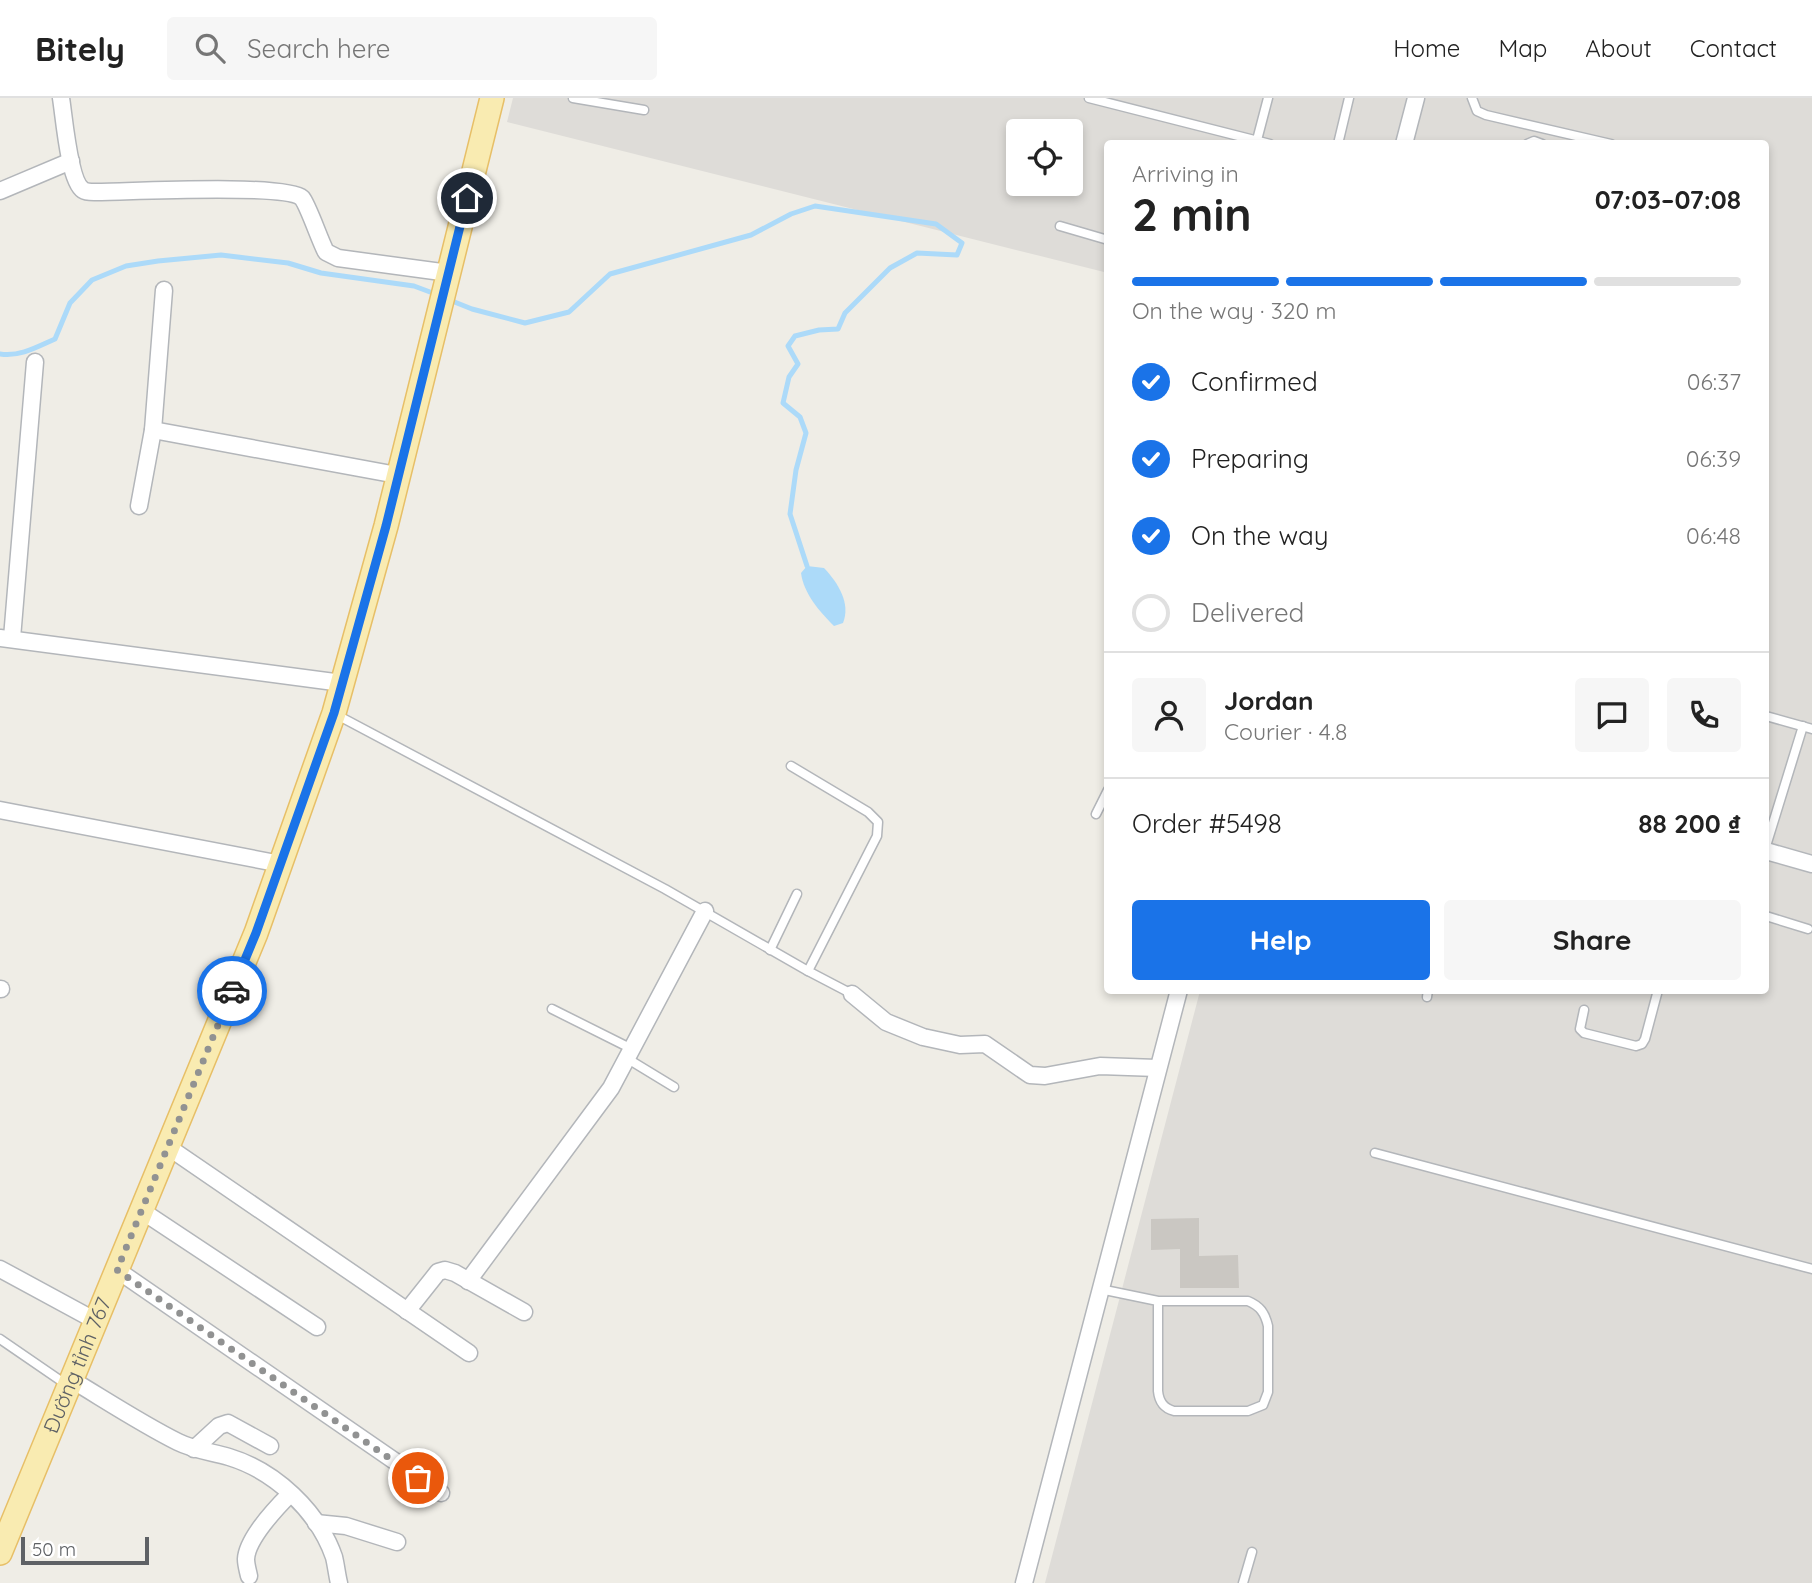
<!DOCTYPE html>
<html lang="en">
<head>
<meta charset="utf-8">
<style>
	body { margin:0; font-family:Quicksand,sans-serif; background:#f6f6f6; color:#222; height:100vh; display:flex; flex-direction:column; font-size:26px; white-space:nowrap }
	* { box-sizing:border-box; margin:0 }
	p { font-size:23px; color:#767676 }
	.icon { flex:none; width:38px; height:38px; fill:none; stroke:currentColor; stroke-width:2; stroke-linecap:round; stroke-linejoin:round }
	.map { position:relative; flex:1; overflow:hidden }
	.details { position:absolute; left:1104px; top:42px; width:665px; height:854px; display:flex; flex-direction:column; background:#fff; border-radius:7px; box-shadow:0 4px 10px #0003 }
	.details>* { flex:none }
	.fabs { position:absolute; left:1006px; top:21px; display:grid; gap:14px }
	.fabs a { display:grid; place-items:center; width:77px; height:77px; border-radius:7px; background:#fff; box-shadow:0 4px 10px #0003; font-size:35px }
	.scale { position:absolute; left:21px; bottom:18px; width:128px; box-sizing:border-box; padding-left:7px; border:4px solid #5e6165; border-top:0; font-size:19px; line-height:24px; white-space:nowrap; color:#5e6165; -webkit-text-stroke:5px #fff; paint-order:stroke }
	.pin { position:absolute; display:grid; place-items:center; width:60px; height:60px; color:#fff; margin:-30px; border:4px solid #fff; border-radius:50%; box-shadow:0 2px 7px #0007 }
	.courier { position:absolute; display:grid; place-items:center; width:70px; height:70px; margin:-35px; border:5px solid #1a73e8; border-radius:50%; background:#fff; color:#222; box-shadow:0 2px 9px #0007 }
	.head em { font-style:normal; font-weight:800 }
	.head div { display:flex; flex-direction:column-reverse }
	.head { display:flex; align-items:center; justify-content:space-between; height:119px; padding:0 28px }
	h1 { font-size:46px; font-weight:800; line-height:52px }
	.bar { display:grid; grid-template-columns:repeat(4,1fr); gap:10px 7px; align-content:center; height:84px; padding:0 28px }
	.bar i { height:9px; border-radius:5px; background:#e0e0e0 }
	.bar .active { background:#1a73e8 }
	.bar p { grid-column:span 4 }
	.line { display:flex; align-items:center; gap:18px; padding:0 28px; border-top:2px solid #e0e0e0 }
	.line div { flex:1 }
	.round { display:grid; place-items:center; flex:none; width:74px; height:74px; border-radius:7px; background:#f6f6f6 }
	ol { padding:0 28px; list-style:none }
	li { display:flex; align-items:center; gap:21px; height:77px }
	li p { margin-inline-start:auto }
	li .icon { padding:7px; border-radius:50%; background:#1a73e8; color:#fff; stroke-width:4 }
	li:last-child { color:#767676 }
	li i { width:38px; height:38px; border:4px solid #e0e0e0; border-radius:50% }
	.cta { display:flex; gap:14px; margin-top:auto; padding:14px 28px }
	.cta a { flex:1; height:80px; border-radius:7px; background:#1a73e8; color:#fff; font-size:28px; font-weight:800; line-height:80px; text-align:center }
	.cta a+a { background:#f6f6f6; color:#222 }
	header { display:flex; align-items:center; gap:42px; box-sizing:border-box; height:98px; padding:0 35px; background:#fff; border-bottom:2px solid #e0e0e0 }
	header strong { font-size:33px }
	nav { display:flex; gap:38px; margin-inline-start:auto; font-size:24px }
	.search { width:490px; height:63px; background:#f6f6f6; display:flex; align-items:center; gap:18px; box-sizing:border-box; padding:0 24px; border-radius:7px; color:#767676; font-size:26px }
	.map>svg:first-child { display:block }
	.industrial { fill:#dedcd8; fill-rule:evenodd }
	.water { fill:#acdaf9 }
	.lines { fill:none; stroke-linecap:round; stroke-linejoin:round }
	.stream { stroke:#acdaf9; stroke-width:5 }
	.building { fill:#cac7c2 }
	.lane-casing { stroke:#b3b6ba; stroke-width:11 }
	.street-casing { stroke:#b3b6ba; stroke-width:19 }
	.primary-casing { stroke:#e7bf67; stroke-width:26 }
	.lane { stroke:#fff; stroke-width:8 }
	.street { stroke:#fff; stroke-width:16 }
	.primary { stroke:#f9ebb1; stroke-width:23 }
	.done { stroke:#919292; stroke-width:7; stroke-dasharray:0 12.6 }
	.route { stroke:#1a73e8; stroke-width:9 }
	.labels { text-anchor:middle; stroke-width:5; stroke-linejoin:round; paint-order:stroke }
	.street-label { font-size:21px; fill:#5e6165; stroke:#fff }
</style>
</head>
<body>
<header>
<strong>Bitely</strong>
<div class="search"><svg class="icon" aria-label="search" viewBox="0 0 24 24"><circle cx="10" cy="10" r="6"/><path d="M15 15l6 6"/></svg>Search here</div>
<nav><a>Home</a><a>Map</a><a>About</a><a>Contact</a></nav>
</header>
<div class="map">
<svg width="1812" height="1485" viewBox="0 0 1812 1485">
	<rect width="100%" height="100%" fill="#efede6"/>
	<path class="industrial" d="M513,0H1812V1485H1045L1200,893L1766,892V46H1108V175L507,24ZM1018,33H1071V86H1018Z"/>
	<path class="water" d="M807,468L824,470C838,485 851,505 843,525L834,528C819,513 804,496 801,475Z"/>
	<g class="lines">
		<g class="stream">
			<polyline points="447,201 472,211 525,225 569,214 610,176 751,137 791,116 815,108 936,126 962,145 957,157 917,155 890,170 845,215 838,231 819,232 795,238 788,248 798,266 789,279 783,305 800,319 806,335 796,372 790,416 807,468"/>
			<path d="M0,256C20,259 37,249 55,241L70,205L92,182L126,168L158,163L221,157L288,165L321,175L414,188L438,197"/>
		</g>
	</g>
	<polygon class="building" points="1199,1120 1199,1158 1238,1157 1239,1190 1180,1190 1180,1151 1151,1152 1151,1121"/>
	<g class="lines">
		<defs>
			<g id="lane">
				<polyline points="573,0 644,12"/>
				<polyline points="1089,0 1270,46"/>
				<polyline points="1472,0 1477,13 1486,17 1611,46"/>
				<polyline points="1257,42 1268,0"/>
				<polyline points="1338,46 1349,0"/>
				<polyline points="1527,46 1534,43 1542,46"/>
				<polyline points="1060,128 1108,142"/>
				<polyline points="337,617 665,791 808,873 852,896"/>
				<polyline points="1766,618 1812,631"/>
				<polyline points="791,668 868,714 878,724 877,738 808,873"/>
				<polyline points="1096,716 1108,692"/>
				<polyline points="1766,748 1803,628"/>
				<polyline points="1766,818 1808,831"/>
				<polyline points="770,852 797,796"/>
				<polyline points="1427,899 1428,892"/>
				<polyline points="552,911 634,952"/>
				<polyline points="1584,912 1580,931 1584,935 1636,948 1642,946 1645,941 1658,892"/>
				<polyline points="628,961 674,989"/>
				<polyline points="1375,1055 1812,1171"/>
				<path d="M1100,1191L1158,1203H1248C1260,1208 1265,1215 1268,1228V1294L1263,1307L1248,1313H1174C1163,1310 1159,1303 1158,1293V1203"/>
				<polyline points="0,1241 67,1287"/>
				<polyline points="1243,1485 1252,1454"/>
			</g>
			<g id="street">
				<path d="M61,0C64,18 69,83 83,92C86,94 90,94 94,94C125,94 285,85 302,100C308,107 320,143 326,154L338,160L449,175"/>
				<polyline points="1404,46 1416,0"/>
				<polyline points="0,93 71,63"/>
				<polyline points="153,332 164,192"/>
				<polyline points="139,408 153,332 397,377"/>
				<polyline points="0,540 342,585"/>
				<polyline points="12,540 35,264"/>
				<polyline points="0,712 281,766"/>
				<polyline points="1766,753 1812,766"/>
				<polyline points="0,891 1,891"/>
				<polyline points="852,896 886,924 923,939 960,947 985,946 1030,977 1045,978 1100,968 1157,970"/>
				<polyline points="168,1049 469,1255"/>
				<polyline points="142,1113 317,1229"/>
				<polyline points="0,1171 96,1223"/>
				<polyline points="117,1172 441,1395"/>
				<polyline points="468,1183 611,990 705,813"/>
				<polyline points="407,1213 438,1174 445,1172 455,1175 524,1214"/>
				<path d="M72,1282C107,1303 142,1326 178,1344C194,1352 212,1354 229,1359C275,1373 318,1413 334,1459C336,1467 337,1477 339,1485"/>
				<polyline points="194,1351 219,1328 228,1325 270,1348"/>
				<polyline points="316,1425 346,1428 397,1444"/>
				<path d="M249,1478C248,1473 246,1467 246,1461C247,1441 276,1410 290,1396"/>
				<polyline points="1024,1485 1179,892"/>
			</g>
			<g id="primary">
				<path id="s1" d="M0,1455L256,835L334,615L386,428L492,0"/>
			</g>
		</defs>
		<use href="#lane" class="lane-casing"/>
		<use href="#street" class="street-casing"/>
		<use href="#primary" class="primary-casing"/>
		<use href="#lane" class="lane"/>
		<use href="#street" class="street"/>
		<use href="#primary" class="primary"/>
	</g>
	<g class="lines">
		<polyline class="done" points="232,893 117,1172 418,1380"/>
		<polyline class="route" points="232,893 256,835 334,615 386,428 467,100"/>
	</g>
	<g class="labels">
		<g class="street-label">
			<text dy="7" stroke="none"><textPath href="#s1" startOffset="203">Đường tỉnh 767</textPath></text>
		</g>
	</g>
</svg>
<div class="fabs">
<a><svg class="icon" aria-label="locate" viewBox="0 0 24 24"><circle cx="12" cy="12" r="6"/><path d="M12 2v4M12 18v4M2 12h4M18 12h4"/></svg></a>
</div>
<div class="scale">50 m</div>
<div class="pin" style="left:418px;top:1380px;background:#ea580c"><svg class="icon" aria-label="bag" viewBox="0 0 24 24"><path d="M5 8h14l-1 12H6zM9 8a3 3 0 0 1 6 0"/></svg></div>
<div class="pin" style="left:467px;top:100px;background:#1f2937"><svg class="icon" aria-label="home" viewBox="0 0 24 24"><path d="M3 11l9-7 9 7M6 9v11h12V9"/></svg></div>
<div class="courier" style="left:232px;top:893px"><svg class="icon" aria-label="car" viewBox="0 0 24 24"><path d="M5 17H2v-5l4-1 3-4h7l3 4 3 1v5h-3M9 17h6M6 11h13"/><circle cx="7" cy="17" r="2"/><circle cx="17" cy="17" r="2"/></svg></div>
<section class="details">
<div class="head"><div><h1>2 min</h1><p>Arriving in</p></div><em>07:03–07:08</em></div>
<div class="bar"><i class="active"></i><i class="active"></i><i class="active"></i><i></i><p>On the way · 320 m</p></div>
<ol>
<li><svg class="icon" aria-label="check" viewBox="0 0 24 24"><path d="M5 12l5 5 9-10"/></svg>Confirmed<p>06:37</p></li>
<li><svg class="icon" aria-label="check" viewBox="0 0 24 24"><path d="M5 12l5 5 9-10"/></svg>Preparing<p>06:39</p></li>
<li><svg class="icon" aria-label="check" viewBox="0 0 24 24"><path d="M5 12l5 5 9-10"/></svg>On the way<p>06:48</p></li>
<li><i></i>Delivered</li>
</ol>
<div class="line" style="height:126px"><a class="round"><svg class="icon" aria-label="person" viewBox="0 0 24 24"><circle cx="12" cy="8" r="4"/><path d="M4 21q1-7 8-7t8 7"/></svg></a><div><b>Jordan</b><p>Courier · 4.8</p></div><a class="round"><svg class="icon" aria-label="chat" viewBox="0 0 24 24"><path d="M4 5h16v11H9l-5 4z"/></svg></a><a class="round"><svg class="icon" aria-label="phone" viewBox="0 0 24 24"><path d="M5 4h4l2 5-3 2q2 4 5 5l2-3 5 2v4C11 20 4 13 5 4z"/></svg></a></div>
<div class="line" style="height:91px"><div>Order #5498</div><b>88 200 ₫</b></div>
<div class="cta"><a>Help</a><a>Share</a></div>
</section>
</div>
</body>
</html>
